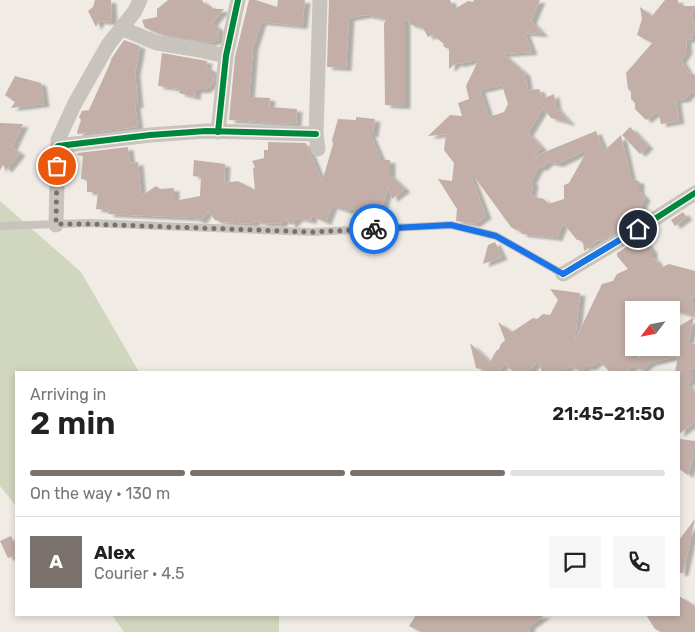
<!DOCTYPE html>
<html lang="en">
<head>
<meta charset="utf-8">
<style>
	body { margin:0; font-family:Rubik,sans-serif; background:#f6f6f6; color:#222; height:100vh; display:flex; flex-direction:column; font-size:19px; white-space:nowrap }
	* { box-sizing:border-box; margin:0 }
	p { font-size:16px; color:#767676 }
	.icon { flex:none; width:28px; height:28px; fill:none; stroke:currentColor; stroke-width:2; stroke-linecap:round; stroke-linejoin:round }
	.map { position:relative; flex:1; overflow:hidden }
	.details { position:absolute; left:15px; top:371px; width:665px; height:245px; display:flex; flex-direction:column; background:#fff; border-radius:0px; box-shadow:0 2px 8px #0003 }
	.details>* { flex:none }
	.needle { width:32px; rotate:238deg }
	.tools { position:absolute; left:625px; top:301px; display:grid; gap:10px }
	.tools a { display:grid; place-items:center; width:55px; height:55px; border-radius:0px; background:#fff; box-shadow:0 2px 8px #0003; font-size:25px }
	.pin { position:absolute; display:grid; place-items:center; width:42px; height:42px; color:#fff; margin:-21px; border:2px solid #fff; border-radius:50%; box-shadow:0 1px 5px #0007 }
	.courier { position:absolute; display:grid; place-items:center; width:50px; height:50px; margin:-25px; border:4px solid #1a73e8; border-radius:50%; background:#fff; color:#222; box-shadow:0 1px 6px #0007 }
	.overview em { font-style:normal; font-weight:600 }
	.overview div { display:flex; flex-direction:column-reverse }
	.overview { display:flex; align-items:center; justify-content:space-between; height:85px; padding:0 15px }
	h1 { font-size:32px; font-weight:600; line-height:38px }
	.bar { display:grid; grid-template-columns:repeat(4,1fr); gap:8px 5px; align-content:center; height:60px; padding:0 15px }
	.bar i { height:6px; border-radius:4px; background:#e0e0e0 }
	.bar .active { background:#7a716c }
	.bar p { grid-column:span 4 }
	.line { display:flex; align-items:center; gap:12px; padding:0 15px; border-top:1px solid #e0e0e0 }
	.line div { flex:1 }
	.round { display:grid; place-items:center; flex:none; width:52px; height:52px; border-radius:0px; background:#f6f6f6 }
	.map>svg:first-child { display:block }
	.green { fill:#d1d6bf }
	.building { fill:#c3afa7; fill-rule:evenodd; filter:url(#shadow) }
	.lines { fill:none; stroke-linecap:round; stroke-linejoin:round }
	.service { stroke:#c9c3be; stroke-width:8 }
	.minor { stroke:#c9c3be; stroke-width:15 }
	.cycleway-casing { stroke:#fbf5ee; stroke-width:9 }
	.cycleway { stroke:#00873e; stroke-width:6 }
	.done { stroke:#7a716c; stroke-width:5; stroke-dasharray:0 9 }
	.route { stroke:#1a73e8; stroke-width:6 }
</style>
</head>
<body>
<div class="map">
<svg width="695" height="632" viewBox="0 0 695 632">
	<defs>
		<filter id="shadow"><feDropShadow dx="5.5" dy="3" stdDeviation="1" flood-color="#0004"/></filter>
	</defs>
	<rect width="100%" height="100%" fill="#f0ebe5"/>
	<g class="green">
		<polygon points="0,201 81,272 139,372 16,372 16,506 0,486"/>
		<polygon points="112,615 279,615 279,632 124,632"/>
	</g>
	<g class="building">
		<polygon points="95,0 111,0 112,22 99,21 96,27 88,11 93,7"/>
		<polygon points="168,0 202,0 204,4 211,6 213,9 224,9 212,23 218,28 219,40 209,43 160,34 145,28 142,20 157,17 157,9"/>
		<polygon points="249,0 256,0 277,7 278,0 305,0 302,26 261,22 253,47 249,97 270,98 269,107 297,109 296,124 229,120 235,57"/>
		<path d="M329,0H450L453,10L468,1L473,2L474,0H540L531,21L543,34L525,33L532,52L503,54L525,73L528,90L539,89L543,99L554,94L556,107L570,123L551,118L543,108L528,133L542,148L534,154L535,156L596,131L604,151L621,135L631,179L639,181V191L645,198L641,206L645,214L600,241L597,240L594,244L584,251L583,241L577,240L563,223L557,238L522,234L519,228L516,230L511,227L473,175L471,176L486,216L475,224L456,221L457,209L438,179L452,181L454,163L444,150L446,134L428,136L450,115L462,116L458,103L469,99L466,86L479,59L460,64L456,63L449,69V49L444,47L443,43L432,35L428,37L423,28L409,24L408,20L405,21V106L385,105L384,24L386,19L366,15L349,18L346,68L327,67ZM502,85L508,104L504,112L489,117L480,90ZM588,149L569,183L564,185V199L548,204L544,199L531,196L533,183L531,181L538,168L543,167L548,162L558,164Z"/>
		<polygon points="665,0 678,0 678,6 695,6 695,10 691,15 695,24 695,28 692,32 693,39 686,40 687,51 681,60 688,72 695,75 695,93 691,92 685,99 676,100 679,121 661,124 658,111 646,120 635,109 635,103 631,99 631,92 628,89 626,73 652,43 637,35 642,19 640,7 652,16"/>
		<polygon points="124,40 140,46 135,73 138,105 135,105 138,127 78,134 77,132 81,120 79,117 82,111 89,110 112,59 109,62"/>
		<polygon points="162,53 207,61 206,67 215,72 214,82 205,90 196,90 195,97 179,93 180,89 158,86"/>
		<polygon points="15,76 41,83 44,104 11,108 15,102 5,95"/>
		<polygon points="356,117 375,119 373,134 370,134 381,160 390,160 390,175 405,189 392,199 388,187 378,223 365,215 360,218 353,208 347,211 332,206 326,222 312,216 311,221 298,218 291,225 286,219 280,224 269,223 268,224 255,221 252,224 224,222 215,220 208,211 201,221 194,218 108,214 109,210 96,209 98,192 87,192 87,180 81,179 83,156 77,155 78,153 128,147 130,163 138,162 141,196 156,186 160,189 174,188 174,201 200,196 201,177 193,176 194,160 225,164 224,183 238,181 255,190 253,169 255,167 252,161 264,158 264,150 268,150 268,142 306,143 322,182 333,144 332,140 338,119 356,120"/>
		<polygon points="0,123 23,124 12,147 20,153 6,170 3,165 0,170"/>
		<polygon points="630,127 648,146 640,154 622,135"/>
		<polygon points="683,212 687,217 675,226 671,220"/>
		<polygon points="644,236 646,243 652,250 652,258 655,259 660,268 669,264 695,271 695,296 691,298 695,317 667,308 661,302 650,306 642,304 639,310 634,310 634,360 653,348 673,352 675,329 694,317 688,343 695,344 695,369 692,368 692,380 687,384 695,392 695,422 679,434 679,372 675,372 678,356 650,363 641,370 633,366 629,370 621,372 610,372 599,361 591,367 585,367 582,372 570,366 563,372 550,370 549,372 542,372 538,361 528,372 525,372 519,369 513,372 506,364 498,370 501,372 493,372 476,368 470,343 490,362 496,351 499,349 501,344 505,340 498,322 512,332 533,318 537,319 543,314 550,315 558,300 550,289 580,293 575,340 602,284 613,281 617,274 628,269 617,256 617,253"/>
		<polygon points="495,242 502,257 483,264 488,245"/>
		<polygon points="680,439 695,441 695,448 692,451 694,455 688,475 679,469"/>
		<polygon points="695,519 683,573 679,573 679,540"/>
		<polygon points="11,536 16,548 16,555 8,558 0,541"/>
		<polygon points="679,596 695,606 695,632 661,632 655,629 646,615 679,615"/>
		<polygon points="416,615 545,615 530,626 529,632 421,632 409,626"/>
	</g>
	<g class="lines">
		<polyline class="service" points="0,226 88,223 312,232 451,225 496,236 563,274"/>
		<g class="minor">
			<polyline points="121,28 157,43 194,49 226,56"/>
			<polyline points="218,132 226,56 238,0"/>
			<polyline points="58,146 150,135 206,131 316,134"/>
			<polyline points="318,149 316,134 320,0"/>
			<polyline points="56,225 58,140 74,105 108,45 135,11 140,0"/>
			<polyline points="563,274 653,220 695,193"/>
		</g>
		<defs>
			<g id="cycleway">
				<polyline points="218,132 226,56 238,0"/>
				<polyline points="58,146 150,135 206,131 316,134"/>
				<polyline points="563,274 653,220 695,193"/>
			</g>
		</defs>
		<use href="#cycleway" class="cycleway-casing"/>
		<use href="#cycleway" class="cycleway"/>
	</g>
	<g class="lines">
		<polyline class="done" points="57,166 56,224 88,224 312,232 374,229"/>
		<polyline class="route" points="374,229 451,225 496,236 563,274 638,229"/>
	</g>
</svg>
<div class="tools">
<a><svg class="needle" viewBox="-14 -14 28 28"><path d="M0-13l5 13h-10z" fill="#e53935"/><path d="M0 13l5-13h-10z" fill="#767676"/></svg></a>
</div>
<div class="pin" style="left:57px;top:166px;background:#ea580c"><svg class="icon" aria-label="bag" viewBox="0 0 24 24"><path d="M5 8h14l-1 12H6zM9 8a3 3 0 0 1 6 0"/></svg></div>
<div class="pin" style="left:638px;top:229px;background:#1f2937"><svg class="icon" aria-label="home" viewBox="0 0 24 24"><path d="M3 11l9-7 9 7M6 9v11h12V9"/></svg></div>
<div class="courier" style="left:374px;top:229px"><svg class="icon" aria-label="bike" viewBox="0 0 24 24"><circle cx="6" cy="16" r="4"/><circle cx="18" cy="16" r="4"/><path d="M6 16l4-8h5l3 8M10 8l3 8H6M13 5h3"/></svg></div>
<section class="details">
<div class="overview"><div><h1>2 min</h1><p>Arriving in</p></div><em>21:45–21:50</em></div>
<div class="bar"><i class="active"></i><i class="active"></i><i class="active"></i><i></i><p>On the way · 130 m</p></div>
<div class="line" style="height:90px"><b class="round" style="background:#7a716c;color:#fff">A</b><div><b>Alex</b><p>Courier · 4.5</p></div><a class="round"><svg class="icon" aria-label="chat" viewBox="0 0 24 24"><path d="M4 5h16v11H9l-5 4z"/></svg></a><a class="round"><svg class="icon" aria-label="phone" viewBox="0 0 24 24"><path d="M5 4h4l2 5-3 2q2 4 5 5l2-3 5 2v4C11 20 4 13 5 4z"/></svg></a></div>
</section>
</div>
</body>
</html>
